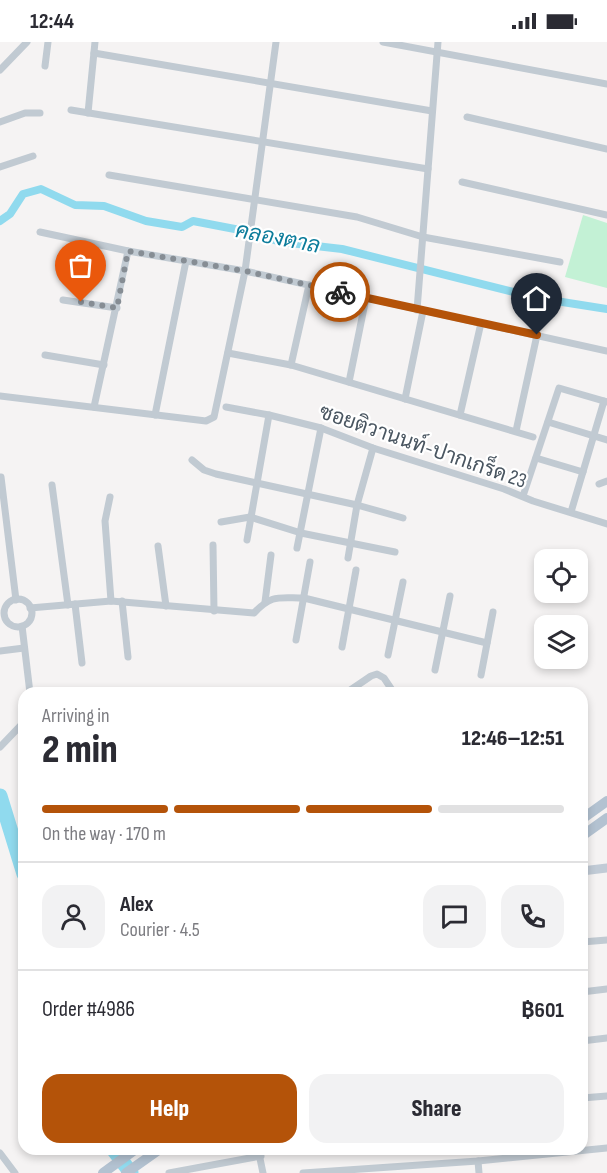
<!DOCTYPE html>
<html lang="en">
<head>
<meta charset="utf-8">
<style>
	body { margin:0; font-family:"Sofia Sans Condensed",Sarabun,sans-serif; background:#f2f2f3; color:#2b2b33; height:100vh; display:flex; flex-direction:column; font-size:22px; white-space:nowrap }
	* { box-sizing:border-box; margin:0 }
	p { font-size:20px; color:#7c7c81 }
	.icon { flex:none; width:33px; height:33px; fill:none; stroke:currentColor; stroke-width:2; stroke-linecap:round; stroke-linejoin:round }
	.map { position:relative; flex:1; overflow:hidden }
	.details { position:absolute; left:18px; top:645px; width:570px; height:468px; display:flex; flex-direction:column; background:#fff; border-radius:18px; box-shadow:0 3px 9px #0003 }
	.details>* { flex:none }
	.fabs { position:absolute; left:534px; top:507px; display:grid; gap:12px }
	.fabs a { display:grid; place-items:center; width:54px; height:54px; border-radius:12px; background:#fff; box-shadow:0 3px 9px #0003; font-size:30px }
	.pin { position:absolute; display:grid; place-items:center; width:51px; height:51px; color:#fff; margin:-62px -26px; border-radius:50% 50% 50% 0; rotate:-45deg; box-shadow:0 0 6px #0007 }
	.pin .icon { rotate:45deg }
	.courier { position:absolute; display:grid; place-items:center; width:60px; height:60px; margin:-30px; border:4px solid #b45309; border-radius:50%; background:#fff; color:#222; box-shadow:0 2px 8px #0007 }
	.headline em { font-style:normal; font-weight:800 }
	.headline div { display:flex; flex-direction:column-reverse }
	.headline { display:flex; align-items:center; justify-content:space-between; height:102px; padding:0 24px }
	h1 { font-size:39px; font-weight:800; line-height:45px }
	.bar { display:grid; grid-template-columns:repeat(4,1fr); gap:9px 6px; align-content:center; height:72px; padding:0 24px }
	.bar i { height:8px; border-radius:4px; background:#e1e1e2 }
	.bar .on { background:#b45309 }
	.bar p { grid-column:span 4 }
	.line { display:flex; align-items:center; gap:15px; padding:0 24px; border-top:2px solid #e1e1e2 }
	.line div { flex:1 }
	.round { display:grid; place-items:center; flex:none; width:63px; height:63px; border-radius:18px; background:#f2f2f3 }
	.primary-button { display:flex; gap:12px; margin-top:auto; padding:12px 24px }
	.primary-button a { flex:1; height:69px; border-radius:18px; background:#b45309; color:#fff; font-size:24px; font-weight:800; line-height:69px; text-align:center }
	.primary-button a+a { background:#f2f2f3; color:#2b2b33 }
	.status { display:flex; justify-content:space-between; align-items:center; height:42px; padding:0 30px; background:#fff; direction:ltr }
	.status svg { height:16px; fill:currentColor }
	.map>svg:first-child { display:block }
	.pitch { fill:#c3f1d5 }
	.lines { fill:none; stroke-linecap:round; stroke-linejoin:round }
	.canal { stroke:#90daee; stroke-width:8 }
	.river { stroke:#90daee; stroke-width:15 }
	.street { stroke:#c1cad2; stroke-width:7 }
	.secondary { stroke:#c1cbd6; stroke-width:9 }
	.primary { stroke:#b3c2d1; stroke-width:10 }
	.done { stroke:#868d94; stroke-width:6; stroke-dasharray:0 10.8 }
	.route { stroke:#b45309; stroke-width:8 }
	.labels { text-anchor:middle; stroke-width:4.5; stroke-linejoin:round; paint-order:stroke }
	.street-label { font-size:21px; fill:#4a5661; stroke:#fff }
	.water-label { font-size:22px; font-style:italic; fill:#0c7c9b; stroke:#fff }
</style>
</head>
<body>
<div class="status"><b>12:44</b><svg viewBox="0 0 49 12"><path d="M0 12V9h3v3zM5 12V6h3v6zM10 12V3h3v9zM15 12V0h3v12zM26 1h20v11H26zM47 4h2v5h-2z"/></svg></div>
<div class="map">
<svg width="607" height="1131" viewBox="0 0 607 1131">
	<rect width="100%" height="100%" fill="#f5f3f3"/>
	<polygon class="pitch" points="583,173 607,181 607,246 565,235"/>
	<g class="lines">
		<polyline class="canal" points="0,179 10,172 23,152 41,147 75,163 104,164 146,179 182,185 193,179 240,188 281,200 342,207 537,256 607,267"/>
		<g class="river">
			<polyline points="0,754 24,832"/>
			<polyline points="113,1107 131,1131"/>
		</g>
		<g class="street">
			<polyline points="383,0 607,42"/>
			<polyline points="94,11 432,69"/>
			<polyline points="45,24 48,0"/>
			<polyline points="0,28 27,0"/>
			<polyline points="71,68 428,127"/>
			<polyline points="88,71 95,0"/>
			<polyline points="467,75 607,107"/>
			<polyline points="0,80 25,71 40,71"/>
			<polyline points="0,125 33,114"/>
			<polyline points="109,133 357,175 423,195 560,220"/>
			<polyline points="462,140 607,173"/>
			<polyline points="40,190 128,209 245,229 607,309"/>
			<polyline points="63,258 117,266"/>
			<polyline points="417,268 438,0"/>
			<polyline points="228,311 291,323 533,395"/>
			<polyline points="45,313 104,323"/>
			<polyline points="291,323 309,243"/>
			<polyline points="349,340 366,256"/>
			<polyline points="0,354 206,379 214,375 245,229 276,0"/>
			<polyline points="405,357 423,269"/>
			<polyline points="94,365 128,209"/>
			<polyline points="226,365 269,373 321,386 373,406 504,447 533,459 607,482"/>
			<polyline points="155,373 186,219"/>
			<polyline points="460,373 481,281"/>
			<polyline points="548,380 607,398"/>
			<polyline points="516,389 537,293"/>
			<polyline points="536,416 583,430"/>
			<polyline points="192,418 204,428 216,432 357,463 403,476"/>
			<polyline points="1,435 16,558"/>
			<polyline points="599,442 607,439"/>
			<polyline points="52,443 68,563"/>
			<polyline points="523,454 559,346 607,360"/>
			<polyline points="110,455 105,479 111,559"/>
			<polyline points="571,470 604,359"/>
			<polyline points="221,480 250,475 301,491 395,510"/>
			<polyline points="247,498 269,373"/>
			<polyline points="213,503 214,569"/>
			<polyline points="158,504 166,564"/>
			<polyline points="297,506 321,386"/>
			<polyline points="348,516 357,463 373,406"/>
			<circle cx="18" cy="571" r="14"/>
			<polyline points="122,559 128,615"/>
			<polyline points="265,560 271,513"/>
			<polyline points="75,562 82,621"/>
			<path d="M30,566L111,559L254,571C272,552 278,556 304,556L487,601"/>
			<polyline points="22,584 30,651"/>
			<polyline points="296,598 310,520"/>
			<polyline points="342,605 356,528"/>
			<polyline points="0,609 24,606"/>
			<polyline points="388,613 403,540"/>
			<polyline points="435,628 450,554"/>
			<polyline points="481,633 493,570"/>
			<polyline points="346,651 371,634 377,632 384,636 394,651"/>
			<polyline points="0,705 24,680"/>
			<polyline points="582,900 607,898"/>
			<polyline points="582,950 607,947"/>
			<polyline points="582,999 607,996"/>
			<polyline points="582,1056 607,1054"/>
			<polyline points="258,1107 263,1131"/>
			<polyline points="0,1111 15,1131"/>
			<polyline points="478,1119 479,1131"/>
			<polyline points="169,1131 261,1114"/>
			<polyline points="303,1131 478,1119 607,1106"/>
		</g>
		<polyline class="secondary" points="582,829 607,826"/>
		<g class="primary">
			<polyline points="582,777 607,759"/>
			<polyline points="582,794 607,776"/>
			<polyline points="103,1131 136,1107"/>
			<polyline points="126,1131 160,1107"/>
		</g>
	</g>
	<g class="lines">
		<polyline class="done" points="81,260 117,266 128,209 245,229 340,250"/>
		<polyline class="route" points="340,250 537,293"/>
	</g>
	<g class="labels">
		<g class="street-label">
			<text transform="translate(423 404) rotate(19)" y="7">ซอยติวานนท์-ปากเกร็ด 23</text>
		</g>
		<g class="water-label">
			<text transform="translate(278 195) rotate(11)" y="8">คลองตาล</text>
		</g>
	</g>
</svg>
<div class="fabs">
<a><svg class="icon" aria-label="locate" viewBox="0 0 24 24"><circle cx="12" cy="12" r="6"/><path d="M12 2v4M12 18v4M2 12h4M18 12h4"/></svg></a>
<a><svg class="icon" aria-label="layers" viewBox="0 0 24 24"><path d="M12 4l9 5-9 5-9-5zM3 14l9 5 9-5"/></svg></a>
</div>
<div class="pin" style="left:81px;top:260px;background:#ea580c"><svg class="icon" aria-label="bag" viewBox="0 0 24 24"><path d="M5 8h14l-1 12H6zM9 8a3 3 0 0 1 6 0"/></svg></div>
<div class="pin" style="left:537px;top:293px;background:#1f2937"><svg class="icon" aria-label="home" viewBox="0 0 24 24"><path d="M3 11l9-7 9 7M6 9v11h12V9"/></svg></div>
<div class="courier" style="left:340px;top:250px"><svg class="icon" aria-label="bike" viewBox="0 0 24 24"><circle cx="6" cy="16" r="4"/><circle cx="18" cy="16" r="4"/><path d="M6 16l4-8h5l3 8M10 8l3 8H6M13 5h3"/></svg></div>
<section class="details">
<div class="headline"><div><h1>2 min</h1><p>Arriving in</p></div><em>12:46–12:51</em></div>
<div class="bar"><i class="on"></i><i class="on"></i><i class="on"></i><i></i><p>On the way · 170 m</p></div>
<div class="line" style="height:108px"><a class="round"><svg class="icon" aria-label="person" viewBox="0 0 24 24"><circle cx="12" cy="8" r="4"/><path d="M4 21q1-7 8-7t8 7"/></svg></a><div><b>Alex</b><p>Courier · 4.5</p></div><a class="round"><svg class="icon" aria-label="chat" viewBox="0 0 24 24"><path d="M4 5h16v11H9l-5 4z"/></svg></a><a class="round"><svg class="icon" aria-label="phone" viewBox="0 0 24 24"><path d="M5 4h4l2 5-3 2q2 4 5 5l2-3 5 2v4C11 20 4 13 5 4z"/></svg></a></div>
<div class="line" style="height:78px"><div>Order #4986</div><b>฿601</b></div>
<div class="primary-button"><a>Help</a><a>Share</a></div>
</section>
</div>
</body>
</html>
